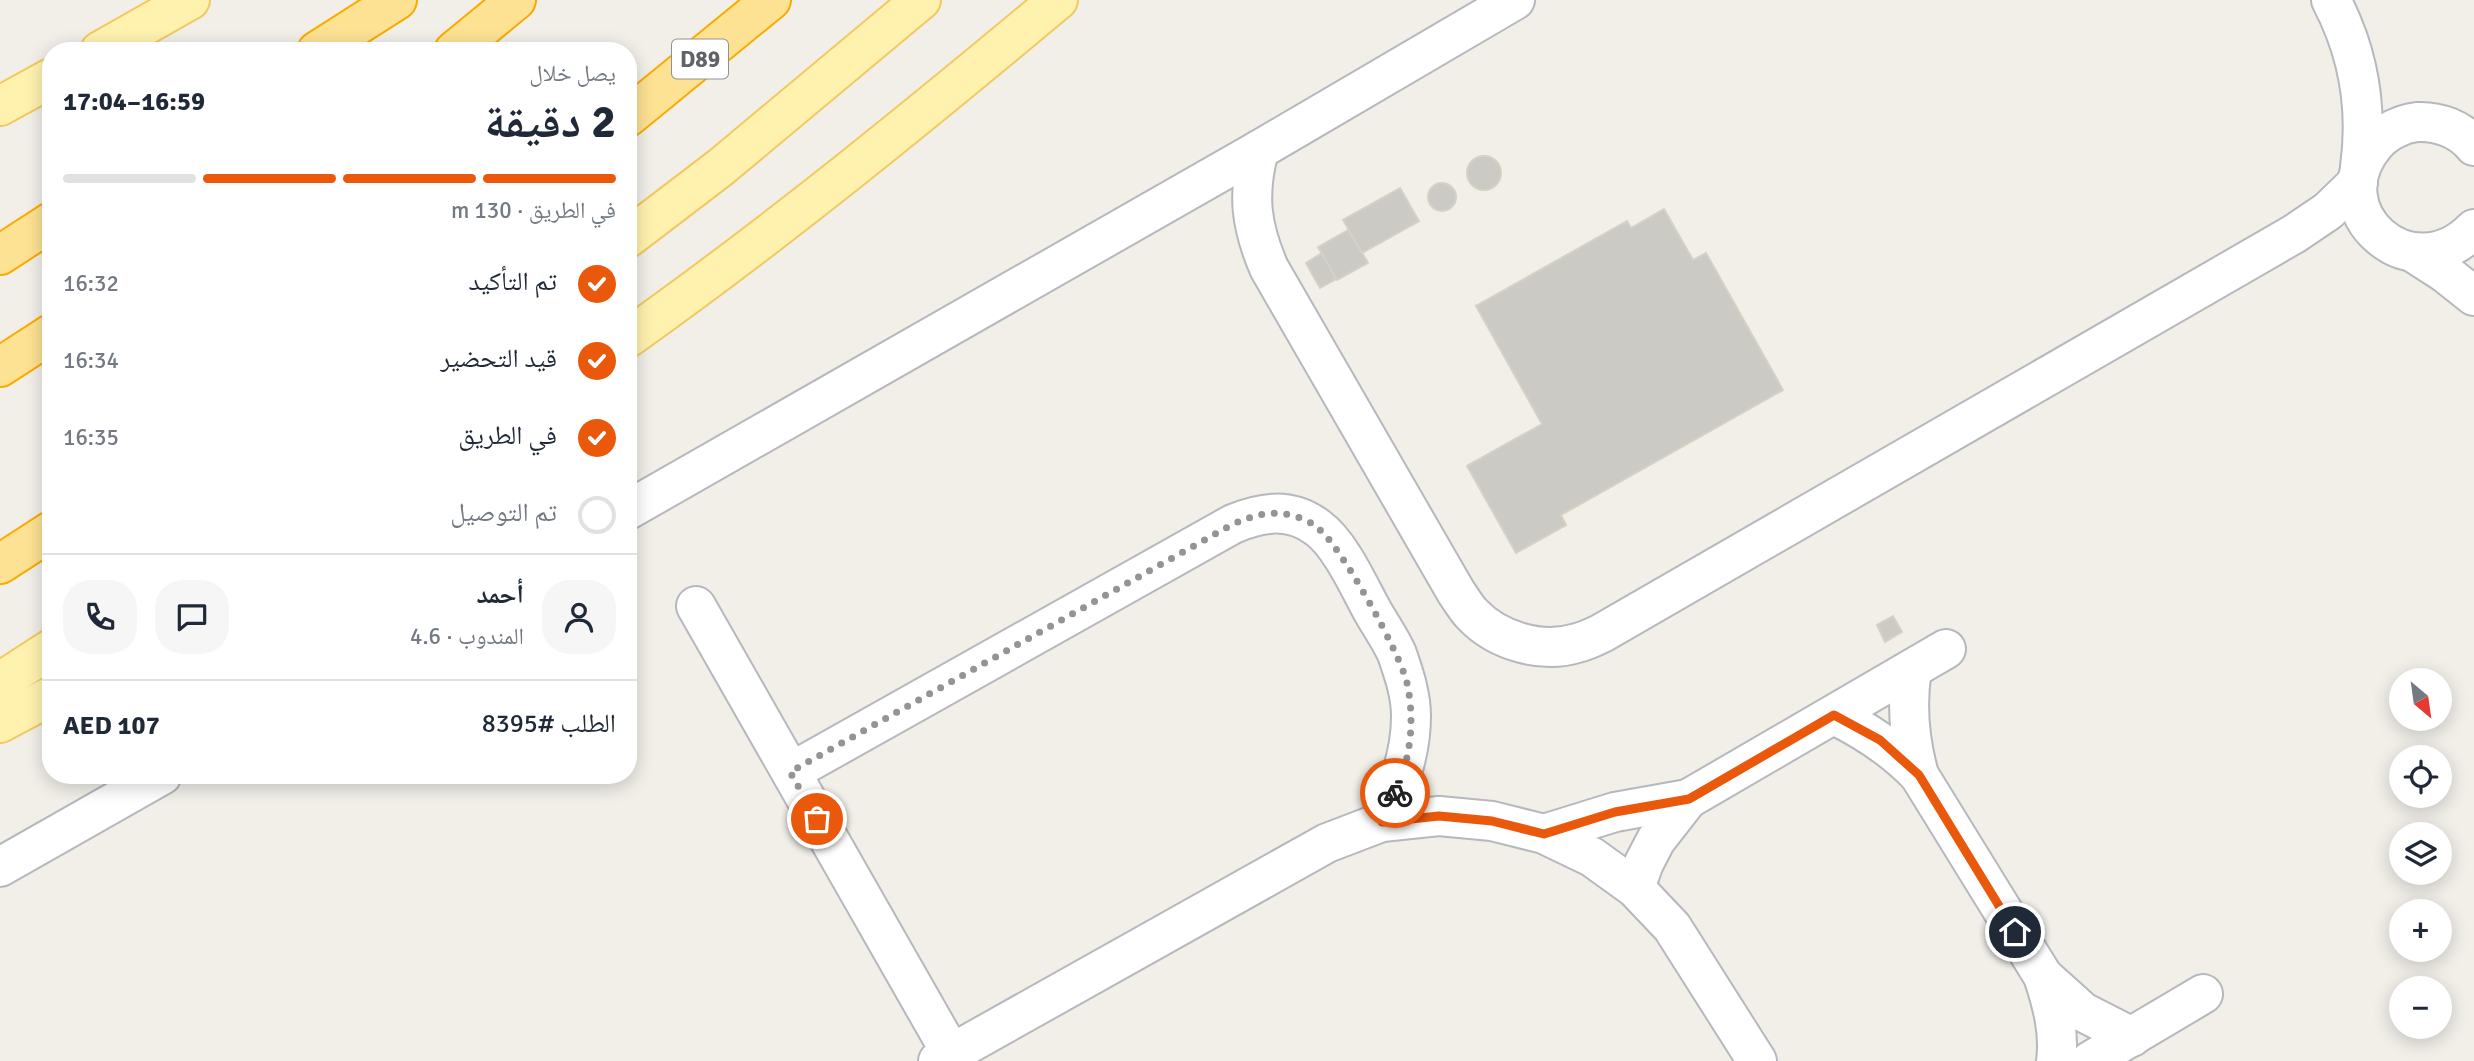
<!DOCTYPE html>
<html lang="ar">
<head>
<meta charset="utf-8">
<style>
	body { margin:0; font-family:Signika,"Noto Naskh Arabic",sans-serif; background:#f6f6f7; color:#1f2937; direction:rtl; height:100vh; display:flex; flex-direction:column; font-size:26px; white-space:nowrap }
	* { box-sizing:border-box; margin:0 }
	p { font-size:23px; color:#747a83 }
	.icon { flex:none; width:38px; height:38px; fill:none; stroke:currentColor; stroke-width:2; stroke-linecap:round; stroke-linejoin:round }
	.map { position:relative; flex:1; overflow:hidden; direction:ltr }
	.side { position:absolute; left:42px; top:42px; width:595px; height:742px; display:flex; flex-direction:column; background:#fff; border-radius:28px; box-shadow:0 4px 18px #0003; direction:rtl }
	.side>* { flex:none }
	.needle { width:46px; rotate:151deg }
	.fabs { position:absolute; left:2389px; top:668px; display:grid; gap:14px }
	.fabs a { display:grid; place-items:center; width:63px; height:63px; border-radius:50%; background:#fff; box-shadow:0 4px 18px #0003; font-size:35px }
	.pin { position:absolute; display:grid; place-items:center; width:60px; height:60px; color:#fff; margin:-30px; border:4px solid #fff; border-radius:50%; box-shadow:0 2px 7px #0007 }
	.courier { position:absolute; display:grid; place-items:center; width:70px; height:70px; margin:-35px; border:5px solid #ea580c; border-radius:50%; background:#fff; color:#222; box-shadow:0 2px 9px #0007 }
	.head em { font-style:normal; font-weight:700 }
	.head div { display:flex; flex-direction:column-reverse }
	.head { display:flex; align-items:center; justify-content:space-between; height:119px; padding:0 21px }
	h1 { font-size:46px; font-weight:700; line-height:52px }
	.bar { display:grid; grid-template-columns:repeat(4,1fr); gap:10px 7px; align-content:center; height:84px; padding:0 21px }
	.bar i { height:9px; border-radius:5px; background:#e0e1e3 }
	.bar .current { background:#ea580c }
	.bar p { grid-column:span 4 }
	.line { display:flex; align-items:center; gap:18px; padding:0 21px; border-top:2px solid #e0e1e3 }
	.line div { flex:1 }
	.round { display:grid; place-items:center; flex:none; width:74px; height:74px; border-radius:28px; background:#f6f6f7 }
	ol { padding:0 21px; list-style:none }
	li { display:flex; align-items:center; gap:21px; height:77px }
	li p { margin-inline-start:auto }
	li .icon { padding:7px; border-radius:50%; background:#ea580c; color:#fff; stroke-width:4 }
	li:last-child { color:#747a83 }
	li i { width:38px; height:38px; border:4px solid #e0e1e3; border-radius:50% }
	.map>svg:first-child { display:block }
	.building { fill:#cccac5; stroke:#d6d1c6; stroke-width:2 }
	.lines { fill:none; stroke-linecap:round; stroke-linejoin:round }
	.minor-casing { stroke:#b5b8bc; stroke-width:42 }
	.major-casing { stroke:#f2c960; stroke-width:42 }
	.highway-casing { stroke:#f9ab00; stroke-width:42 }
	.minor { stroke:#fff; stroke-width:38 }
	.major { stroke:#fff2af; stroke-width:38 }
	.highway { stroke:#fde293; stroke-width:38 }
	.done { stroke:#929495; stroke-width:7; stroke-dasharray:0 12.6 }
	.route { stroke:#ea580c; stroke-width:9 }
	.labels { text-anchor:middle; stroke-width:5; stroke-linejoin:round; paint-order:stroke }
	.shield { fill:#fff; stroke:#8f9295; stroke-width:2 }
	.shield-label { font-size:23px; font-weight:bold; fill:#5f6368 }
</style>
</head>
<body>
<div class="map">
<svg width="2474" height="1061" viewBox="0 0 2474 1061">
	<rect width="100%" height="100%" fill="#f1efe8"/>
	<g class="building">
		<circle cx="1484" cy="173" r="17"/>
		<circle cx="1442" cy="197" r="14"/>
		<polygon points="1400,188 1419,221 1362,253 1343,220"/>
		<polygon points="1664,209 1693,260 1706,253 1783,390 1561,515 1566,525 1516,553 1467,466 1542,424 1476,306 1627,221 1631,228"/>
		<polygon points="1348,230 1368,263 1337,280 1318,247"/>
		<polygon points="1322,253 1336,279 1320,288 1306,263"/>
		<polygon points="1893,616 1902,632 1885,642 1877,625"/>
	</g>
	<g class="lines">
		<defs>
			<g id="minor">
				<path d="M2331,0C2359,53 2368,108 2360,167"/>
				<path d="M2474,146C2461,129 2438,121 2417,122C2401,124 2385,132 2375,144C2318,211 2411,294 2474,229"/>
				<path d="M1259,150C1247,195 1251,226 1269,268L1456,592C1461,599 1466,608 1472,614C1497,641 1542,654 1577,643C1586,641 1594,637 1602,633L2294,234L2328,211L2358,182"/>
				<polyline points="2414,253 2445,273 2474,296"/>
				<polyline points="628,510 1259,150 1515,0"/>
				<polyline points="696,606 951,1053"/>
				<path d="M1912,669C1906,706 1909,739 1919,775"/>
				<path d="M1834,715C1867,731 1894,749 1919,775L2043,976C2052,1003 2060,1032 2056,1061"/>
				<path d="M791,772L1233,524C1262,512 1290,507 1318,528C1341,545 1359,587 1373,612C1381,626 1391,640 1397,654C1404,674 1411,695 1411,716C1411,755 1398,787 1382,822"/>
				<polyline points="1544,834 1615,812 1688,799"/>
				<polyline points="0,867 162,775"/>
				<polyline points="1635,888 1644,863 1656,840 1688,799 1946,649"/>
				<polyline points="2043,976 2083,1012 2132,1037"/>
				<polyline points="938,1061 1327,843 1382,822 1439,816 1492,821 1544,834 1592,857 1635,888 1672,927 1757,1061"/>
				<polyline points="2090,1061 2203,994"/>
			</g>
			<g id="major">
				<polyline points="100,51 190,0"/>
				<polyline points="0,106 51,78"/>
				<polyline points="628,238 721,167 921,0"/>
				<path d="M628,338C777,232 918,117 1058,0"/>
				<polyline points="0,682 51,649"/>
				<polyline points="0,723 51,696"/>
			</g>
			<g id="highway">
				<polyline points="317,51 397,0"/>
				<polyline points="454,51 516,0"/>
				<polyline points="628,117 771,0"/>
				<polyline points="0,255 51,222"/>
				<polyline points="0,367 51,334"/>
				<polyline points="0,564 51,531"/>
			</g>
		</defs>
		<use href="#minor" class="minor-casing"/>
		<use href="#major" class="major-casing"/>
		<use href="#highway" class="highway-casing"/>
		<use href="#minor" class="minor"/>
		<use href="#major" class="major"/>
		<use href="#highway" class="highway"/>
	</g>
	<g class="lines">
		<path class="done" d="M817,819L790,772L1233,524C1252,516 1269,510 1290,515C1298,516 1313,523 1319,529C1342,548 1400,653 1407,683C1415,720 1411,758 1395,793"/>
		<polyline class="route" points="1395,793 1382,822 1439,816 1492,821 1544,834 1615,812 1689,799 1834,715 1880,740 1919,775 2015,932"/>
	</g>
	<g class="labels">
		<rect class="shield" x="672" y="39.5" width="56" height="39" rx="5"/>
		<g class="shield-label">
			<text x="700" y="67">D89</text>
		</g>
	</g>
</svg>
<div class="fabs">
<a><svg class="needle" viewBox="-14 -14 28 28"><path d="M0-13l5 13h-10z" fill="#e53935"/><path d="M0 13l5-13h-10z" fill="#747a83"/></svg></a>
<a><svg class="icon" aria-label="locate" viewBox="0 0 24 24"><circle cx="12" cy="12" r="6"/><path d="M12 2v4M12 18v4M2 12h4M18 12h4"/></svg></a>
<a><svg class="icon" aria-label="layers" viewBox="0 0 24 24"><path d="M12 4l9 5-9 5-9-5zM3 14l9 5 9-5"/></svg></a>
<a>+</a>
<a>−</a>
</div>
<div class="pin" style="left:817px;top:819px;background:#ea580c"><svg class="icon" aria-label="bag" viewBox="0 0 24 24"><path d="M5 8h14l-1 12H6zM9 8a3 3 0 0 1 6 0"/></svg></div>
<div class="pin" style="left:2015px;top:932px;background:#1f2937"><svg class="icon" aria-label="home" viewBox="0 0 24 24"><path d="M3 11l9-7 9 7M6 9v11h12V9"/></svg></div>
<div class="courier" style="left:1395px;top:793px"><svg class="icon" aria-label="bike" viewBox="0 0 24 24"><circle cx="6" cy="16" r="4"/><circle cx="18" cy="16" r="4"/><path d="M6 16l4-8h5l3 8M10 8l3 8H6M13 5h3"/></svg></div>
<section class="side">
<div class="head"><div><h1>2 دقيقة</h1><p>يصل خلال</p></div><em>16:59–17:04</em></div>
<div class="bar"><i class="current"></i><i class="current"></i><i class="current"></i><i></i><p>في الطريق · 130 m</p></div>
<ol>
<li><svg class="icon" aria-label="check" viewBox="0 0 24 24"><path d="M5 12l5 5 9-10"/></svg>تم التأكيد<p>16:32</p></li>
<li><svg class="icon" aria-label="check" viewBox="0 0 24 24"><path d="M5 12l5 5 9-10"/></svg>قيد التحضير<p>16:34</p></li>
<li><svg class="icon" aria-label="check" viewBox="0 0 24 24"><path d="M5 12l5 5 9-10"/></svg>في الطريق<p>16:35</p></li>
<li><i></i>تم التوصيل</li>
</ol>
<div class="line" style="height:126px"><a class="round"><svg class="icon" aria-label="person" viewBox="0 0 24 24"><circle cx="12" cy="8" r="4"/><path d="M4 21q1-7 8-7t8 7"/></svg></a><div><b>أحمد</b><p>المندوب · 4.6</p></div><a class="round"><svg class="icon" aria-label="chat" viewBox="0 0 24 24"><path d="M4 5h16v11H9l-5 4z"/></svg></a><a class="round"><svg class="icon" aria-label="phone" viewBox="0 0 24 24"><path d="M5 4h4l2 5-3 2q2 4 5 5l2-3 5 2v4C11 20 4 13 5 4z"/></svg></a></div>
<div class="line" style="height:91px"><div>الطلب #8395</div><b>AED 107</b></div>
</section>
</div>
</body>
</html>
